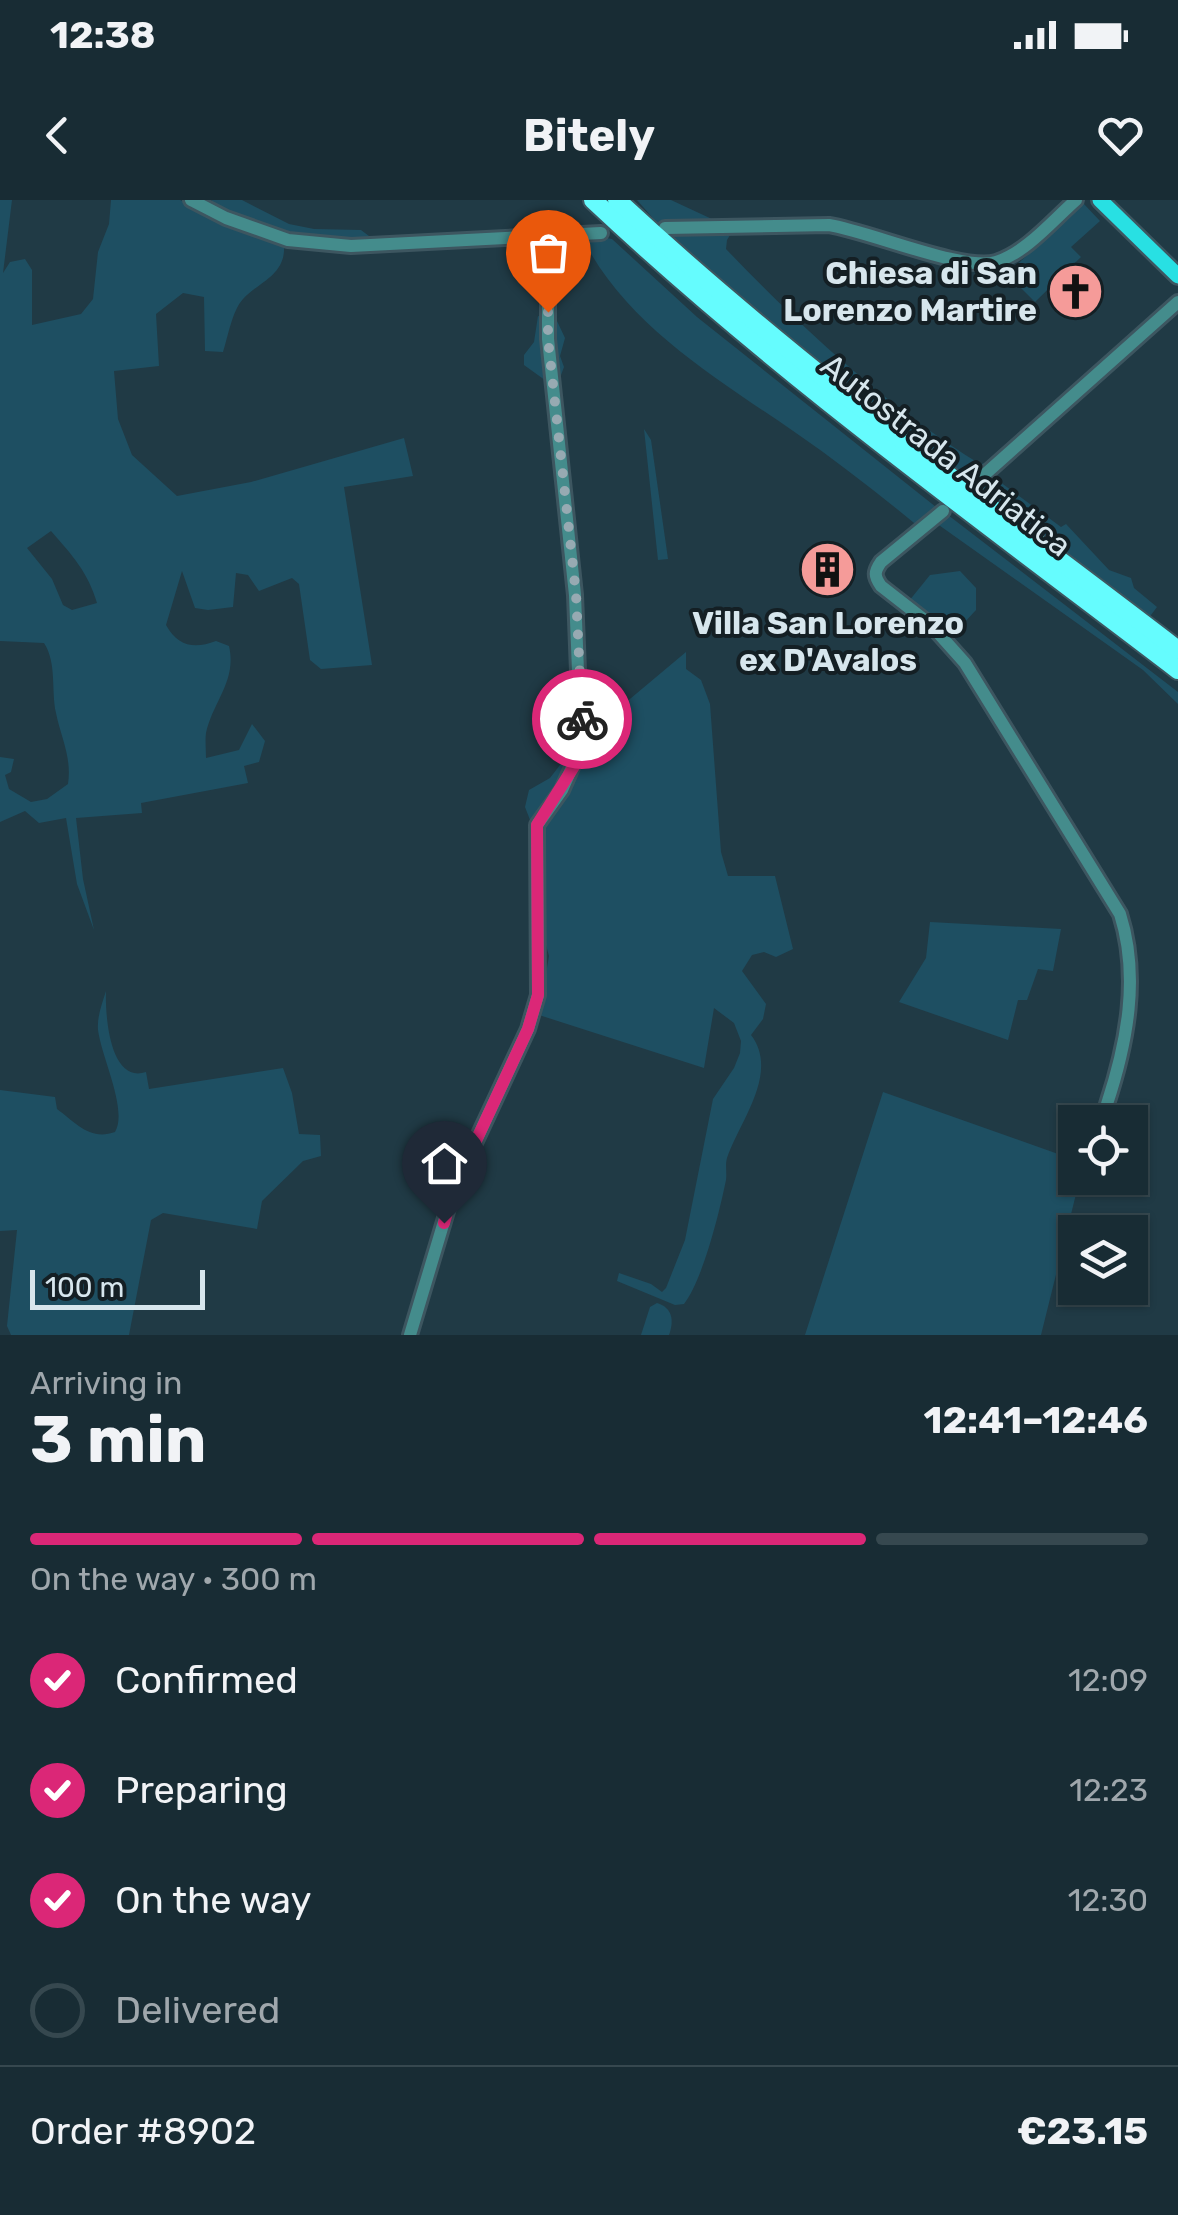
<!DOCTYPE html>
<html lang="en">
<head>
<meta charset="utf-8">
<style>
	body { margin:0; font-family:Rubik,sans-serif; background:#21343c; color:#f1f3f6; height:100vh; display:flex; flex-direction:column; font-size:38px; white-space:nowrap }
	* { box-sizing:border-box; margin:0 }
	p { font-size:32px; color:#9fa7ac }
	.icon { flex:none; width:55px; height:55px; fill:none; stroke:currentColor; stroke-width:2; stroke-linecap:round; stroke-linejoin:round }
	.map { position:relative; height:1135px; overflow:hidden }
	.drawer { display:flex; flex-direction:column; background:#182c34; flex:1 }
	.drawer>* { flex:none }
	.buttons { position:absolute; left:1058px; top:905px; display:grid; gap:20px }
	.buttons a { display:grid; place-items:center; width:90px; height:90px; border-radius:0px; background:#182c34; box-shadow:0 2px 8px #0004,0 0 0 2px #36484f; font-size:50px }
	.scale { position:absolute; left:30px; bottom:25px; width:175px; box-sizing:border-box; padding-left:10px; border:5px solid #d7e6ed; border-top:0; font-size:28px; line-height:35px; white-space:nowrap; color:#d7e6ed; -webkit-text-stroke:8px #141f24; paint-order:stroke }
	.pin { position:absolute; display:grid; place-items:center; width:85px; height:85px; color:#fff; margin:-102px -42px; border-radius:50% 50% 50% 0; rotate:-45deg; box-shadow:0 0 10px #0007 }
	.pin .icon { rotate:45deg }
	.courier { position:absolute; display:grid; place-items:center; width:100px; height:100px; margin:-50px; border:8px solid #db2777; border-radius:50%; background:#fff; color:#222; box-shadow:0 2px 12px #0007 }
	.summary em { font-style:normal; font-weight:700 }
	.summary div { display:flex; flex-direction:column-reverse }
	.summary { display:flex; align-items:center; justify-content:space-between; height:170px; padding:0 30px }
	h1 { font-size:65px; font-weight:700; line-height:75px }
	.bar { display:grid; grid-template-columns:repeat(4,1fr); gap:15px 10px; align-content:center; height:120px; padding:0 30px }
	.bar i { height:12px; border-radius:8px; background:#36484f }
	.bar .selected { background:#db2777 }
	.bar p { grid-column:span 4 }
	.line { display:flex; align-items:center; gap:25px; padding:0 30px; border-top:2px solid #36484f }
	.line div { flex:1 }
	ol { padding:0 30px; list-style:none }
	li { display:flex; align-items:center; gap:30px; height:110px }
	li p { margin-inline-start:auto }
	li .icon { padding:10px; border-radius:50%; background:#db2777; color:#fff; stroke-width:4 }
	li:last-child { color:#9fa7ac }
	li i { width:55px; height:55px; border:5px solid #36484f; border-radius:50% }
	.status { display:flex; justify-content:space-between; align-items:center; height:70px; padding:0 50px; background:#182c34; direction:ltr }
	.status svg { height:28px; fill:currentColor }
	header { display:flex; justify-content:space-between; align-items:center; height:130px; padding:0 30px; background:#182c34; font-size:45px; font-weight:700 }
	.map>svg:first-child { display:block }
	.green { fill:#1e4f62; fill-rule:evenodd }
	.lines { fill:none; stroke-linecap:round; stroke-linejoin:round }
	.minor-casing { stroke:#3d5660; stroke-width:18 }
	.major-casing { stroke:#3d5660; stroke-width:20 }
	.highway-casing { stroke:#3d5660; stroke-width:22 }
	.minor { stroke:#448c8c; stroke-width:12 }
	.major { stroke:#28e0e3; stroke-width:15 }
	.highway { stroke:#65fcfe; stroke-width:18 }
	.done { stroke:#97aab2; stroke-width:10; stroke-dasharray:0 18 }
	.route { stroke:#db2777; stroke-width:12 }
	.labels { text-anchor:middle; stroke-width:8; stroke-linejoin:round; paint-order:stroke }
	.poi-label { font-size:32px; font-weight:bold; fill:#d7e6ed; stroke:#141f24; text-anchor:end }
	.street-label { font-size:32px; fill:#d7e6ed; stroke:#141f24 }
</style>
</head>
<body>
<div class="status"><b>12:38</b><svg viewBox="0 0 49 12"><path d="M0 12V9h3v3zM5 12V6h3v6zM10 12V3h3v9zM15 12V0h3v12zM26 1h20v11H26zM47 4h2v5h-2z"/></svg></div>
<header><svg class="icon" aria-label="back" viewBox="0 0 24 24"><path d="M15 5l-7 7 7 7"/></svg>Bitely<svg class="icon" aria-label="heart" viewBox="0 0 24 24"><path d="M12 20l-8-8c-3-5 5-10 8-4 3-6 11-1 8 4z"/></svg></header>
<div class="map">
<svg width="1178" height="1135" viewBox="0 0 1178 1135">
	<rect width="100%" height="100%" fill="#203a45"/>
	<g class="green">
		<path d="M0,0H12L3,73L10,62L25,59L32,70V125L81,114L93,99L98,52L109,24L111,0H180L284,45C286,75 260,81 243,99C232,111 228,137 223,152L205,151L204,97L183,93L156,114L159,166L114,171L118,219L132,255L177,296L251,282L404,238L413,276L344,287L372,465L321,469L310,460L299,384L292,378L259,391L248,375L236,373L233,407L208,410L195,408L182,371L166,425C178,447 195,449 216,441L229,446C237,481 213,501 206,533C205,540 206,550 206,558L239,550L252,524L265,541L259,562L244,566L248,583L141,603L142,613L76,618L83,679L94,730L77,684L66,618L39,623L25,611L0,622V557L14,559L11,572L5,575L9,589L31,602L47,599L68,584C72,557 61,538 56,513C51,490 57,463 44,443L0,441ZM51,331C72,355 88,372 97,403L72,410L63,405L52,379L27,348Z"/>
		<polygon points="212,0 242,0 289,24 314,29 361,30 369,36 370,41 288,38 210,5"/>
		<polygon points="637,0 671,0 714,20 658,24"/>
		<polygon points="1083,3 1100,21 1071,47 1081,57 1035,102 1007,74"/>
		<path d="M663,30L757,31L730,35L727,40L726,49C803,129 886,206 980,264L993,262L971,281L798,147Z"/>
		<path d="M601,37L612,39L697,117L941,311L919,327C879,294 838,262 796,233C718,179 630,128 585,43Z"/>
		<polygon points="538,116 557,121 565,138 560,156 564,167 558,183 549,183 524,165 524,155 534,142"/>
		<polygon points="644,229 651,240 668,359 658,360"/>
		<polygon points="992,276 1061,327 1066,324 1109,370 1131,378 1134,388 1157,407 1148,419 978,288"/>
		<polygon points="948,315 1178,492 1178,504 1143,470 936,323"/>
		<polygon points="960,371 976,388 976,410 949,439 909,401 930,375"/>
		<path d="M686,452V469L701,480L710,504L721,652L728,676H775L793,749L776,757L764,752L752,755L742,771L766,804L763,819L751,835C780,873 739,922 727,958C725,965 727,973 726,980C719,1014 703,1079 684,1104L675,1105L617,1081L619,1073L651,1084L662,1092L666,1088L685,1040L713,899L734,868L740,853L741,841L734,823L714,808L704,868L539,815L549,756L542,730V629L578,571L584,545V525L612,514Z"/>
		<polygon points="570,464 575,464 579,542 562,582 532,625 525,607 529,590 550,578 570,552"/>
		<polygon points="930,722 1061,729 1053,771 1038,769 1027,800 1018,800 1008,840 899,802 926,758"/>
		<path d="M106,791C105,816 110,884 146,872L149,889L283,868L292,893L299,934L320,935L321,956L303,961L262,1001L257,1029L163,1013L151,1020L129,1135H11L7,1126L17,1030L0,1031V890L55,897L57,909C76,923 90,941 115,932C128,910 102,859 98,830C97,816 102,804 106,791Z"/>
		<polygon points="883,892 1075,960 1075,978 1080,978 1041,1135 805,1135"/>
		<path d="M657,1103C673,1108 674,1121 669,1135H641L650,1107Z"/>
	</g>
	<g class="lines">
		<defs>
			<g id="minor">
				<polyline points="191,0 226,18 288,40 351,46 601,33"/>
				<path d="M665,28L829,25C868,31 965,72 996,62C1027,52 1052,21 1076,0"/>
				<polyline points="974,284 1178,102"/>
				<path d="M943,311L881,362C874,372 874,376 881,386L931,425L965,463L1120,714C1140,777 1127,843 1107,904"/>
				<polyline points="410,1135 454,988 528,829 538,795 537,625 562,590 581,547 575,395 548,139 548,85 554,57 571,36"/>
			</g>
			<polyline id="major" points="1100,0 1178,76"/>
			<g id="highway">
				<path d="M593,0C776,172 979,318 1178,470"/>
				<path d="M617,0C793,164 987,304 1178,450"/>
			</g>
		</defs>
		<use href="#minor" class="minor-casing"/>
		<use href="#major" class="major-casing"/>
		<use href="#highway" class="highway-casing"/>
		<use href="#minor" class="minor"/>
		<use href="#major" class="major"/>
		<use href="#highway" class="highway"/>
	</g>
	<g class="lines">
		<polyline class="done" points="548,112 548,139 576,394 582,519"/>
		<polyline class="route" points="444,1023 454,988 528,829 538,795 537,625 578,560 582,519"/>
	</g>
	<defs>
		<symbol id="church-disc" viewBox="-11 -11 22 22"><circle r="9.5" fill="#f59b99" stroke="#141f24"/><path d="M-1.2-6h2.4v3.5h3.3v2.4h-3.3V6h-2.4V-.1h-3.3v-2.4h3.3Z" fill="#111"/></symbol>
		<symbol id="building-disc" viewBox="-11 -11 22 22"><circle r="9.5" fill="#f59b99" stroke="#141f24"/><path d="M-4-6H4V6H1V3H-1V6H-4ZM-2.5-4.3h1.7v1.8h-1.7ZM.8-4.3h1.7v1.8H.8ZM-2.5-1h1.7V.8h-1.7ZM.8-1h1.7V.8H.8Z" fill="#111"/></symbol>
	</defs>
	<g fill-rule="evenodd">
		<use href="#church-disc" x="1044" y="60" width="63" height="63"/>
		<use href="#building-disc" x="796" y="338" width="63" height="63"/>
	</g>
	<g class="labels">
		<g class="poi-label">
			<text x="1037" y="84">Chiesa di San<tspan x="1037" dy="37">Lorenzo Martire</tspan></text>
			<text x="828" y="434" text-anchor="middle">Villa San Lorenzo<tspan x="828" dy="37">ex D'Avalos</tspan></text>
		</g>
		<g class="street-label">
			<text transform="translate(946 255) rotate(38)" y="11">Autostrada Adriatica</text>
		</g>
	</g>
</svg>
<div class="buttons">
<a><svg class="icon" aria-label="locate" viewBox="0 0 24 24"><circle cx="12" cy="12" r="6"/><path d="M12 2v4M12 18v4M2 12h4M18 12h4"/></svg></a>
<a><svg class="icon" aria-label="layers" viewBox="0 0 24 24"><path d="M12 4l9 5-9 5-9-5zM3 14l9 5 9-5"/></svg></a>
</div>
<div class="scale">100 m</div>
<div class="pin" style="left:548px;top:112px;background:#ea580c"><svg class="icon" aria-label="bag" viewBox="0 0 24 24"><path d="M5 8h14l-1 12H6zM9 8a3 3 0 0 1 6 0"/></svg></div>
<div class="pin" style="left:444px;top:1023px;background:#1f2937"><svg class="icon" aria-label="home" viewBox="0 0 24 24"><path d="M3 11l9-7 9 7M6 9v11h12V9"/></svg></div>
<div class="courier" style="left:582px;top:519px"><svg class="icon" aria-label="bike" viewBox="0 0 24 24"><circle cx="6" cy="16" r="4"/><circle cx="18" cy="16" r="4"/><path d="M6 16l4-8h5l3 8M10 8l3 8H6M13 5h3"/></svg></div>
</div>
<section class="drawer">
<div class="summary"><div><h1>3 min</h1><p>Arriving in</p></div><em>12:41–12:46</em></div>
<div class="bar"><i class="selected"></i><i class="selected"></i><i class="selected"></i><i></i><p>On the way · 300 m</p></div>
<ol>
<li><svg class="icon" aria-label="check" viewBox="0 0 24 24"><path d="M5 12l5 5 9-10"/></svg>Confirmed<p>12:09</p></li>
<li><svg class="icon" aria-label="check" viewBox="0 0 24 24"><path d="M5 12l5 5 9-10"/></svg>Preparing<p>12:23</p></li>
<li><svg class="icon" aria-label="check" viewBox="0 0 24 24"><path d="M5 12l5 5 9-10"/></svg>On the way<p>12:30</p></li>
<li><i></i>Delivered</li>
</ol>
<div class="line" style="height:130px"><div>Order #8902</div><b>€23.15</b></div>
</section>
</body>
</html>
